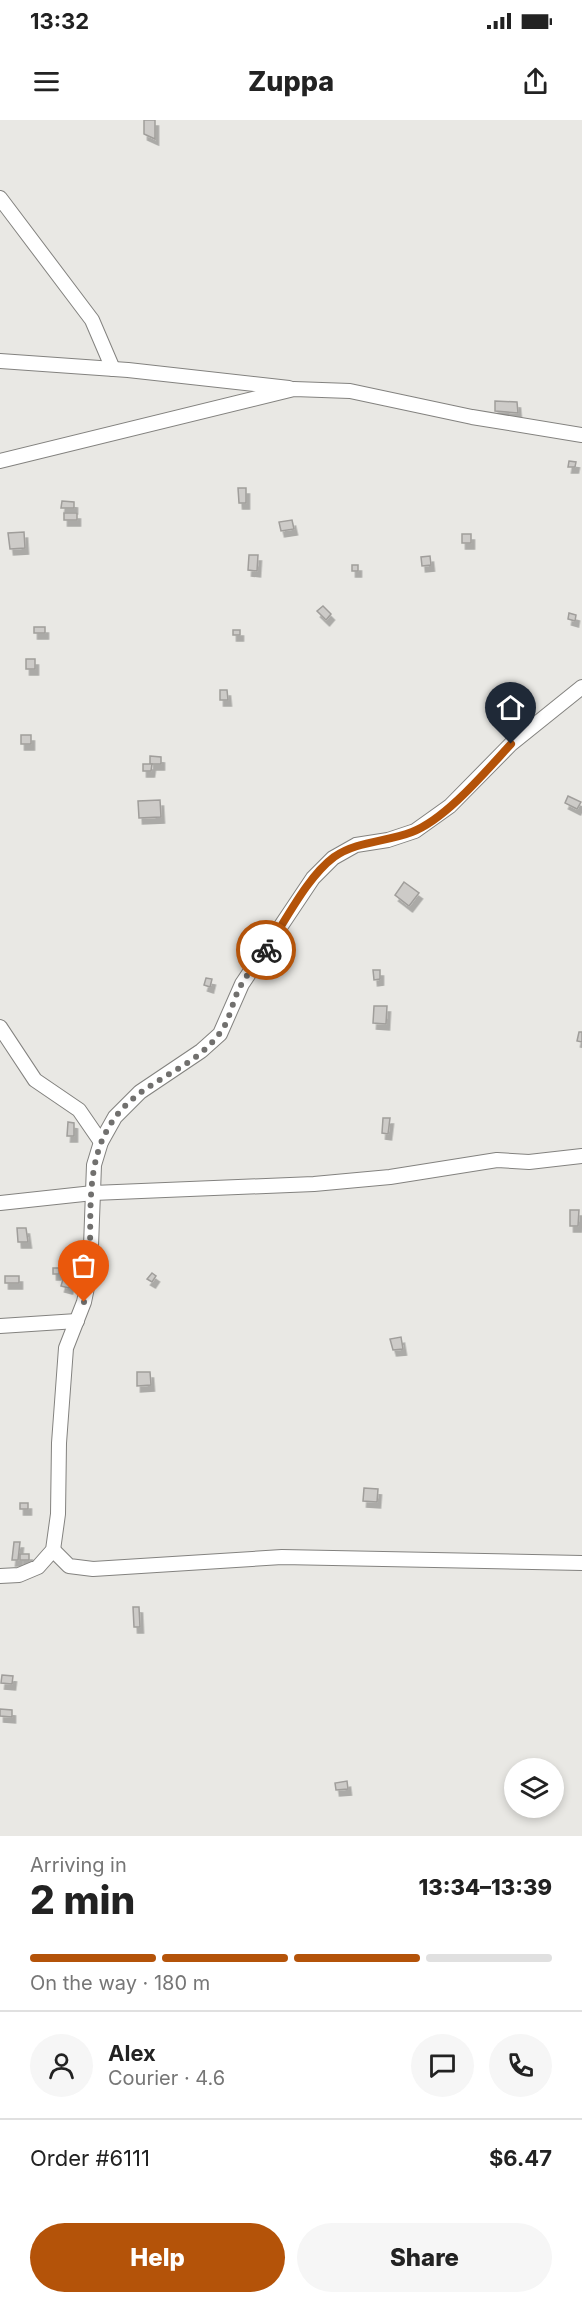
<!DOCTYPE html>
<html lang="en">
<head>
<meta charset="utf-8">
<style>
	body { margin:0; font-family:Inter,sans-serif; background:#f6f6f6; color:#222; height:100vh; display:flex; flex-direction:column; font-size:22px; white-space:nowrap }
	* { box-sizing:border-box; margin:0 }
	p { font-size:20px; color:#767676 }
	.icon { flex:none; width:33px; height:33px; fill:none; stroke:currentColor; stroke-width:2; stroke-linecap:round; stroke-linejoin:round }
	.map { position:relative; height:1716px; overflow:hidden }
	.drawer { display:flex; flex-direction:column; background:#fff; flex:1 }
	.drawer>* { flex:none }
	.fabs { position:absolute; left:504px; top:1638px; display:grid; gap:12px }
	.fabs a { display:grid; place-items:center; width:60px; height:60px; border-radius:50%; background:#fff; box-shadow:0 3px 9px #0003; font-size:30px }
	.pin { position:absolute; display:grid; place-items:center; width:51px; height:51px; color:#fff; margin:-62px -26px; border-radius:50% 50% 50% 0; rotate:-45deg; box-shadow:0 0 6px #0007 }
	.pin .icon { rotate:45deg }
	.courier { position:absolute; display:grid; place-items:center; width:60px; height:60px; margin:-30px; border:4px solid #b45309; border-radius:50%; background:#fff; color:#222; box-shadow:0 2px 8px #0007 }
	.head em { font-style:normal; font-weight:800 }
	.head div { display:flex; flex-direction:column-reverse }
	.head { display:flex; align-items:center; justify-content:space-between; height:102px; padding:0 30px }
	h1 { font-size:39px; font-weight:800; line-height:45px }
	.bar { display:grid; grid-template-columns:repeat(4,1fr); gap:9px 6px; align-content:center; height:72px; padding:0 30px }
	.bar i { height:8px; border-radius:4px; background:#e0e0e0 }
	.bar .on { background:#b45309 }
	.bar p { grid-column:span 4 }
	.line { display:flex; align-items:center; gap:15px; padding:0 30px; border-top:2px solid #e0e0e0 }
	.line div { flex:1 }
	.round { display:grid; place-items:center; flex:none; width:63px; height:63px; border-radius:32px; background:#f6f6f6 }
	.cta { display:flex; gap:12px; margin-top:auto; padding:12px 30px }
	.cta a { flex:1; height:69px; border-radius:36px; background:#b45309; color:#fff; font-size:24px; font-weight:800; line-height:69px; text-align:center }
	.cta a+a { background:#f6f6f6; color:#222 }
	.status { display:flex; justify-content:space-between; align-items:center; height:42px; padding:0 30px; background:#fff; direction:ltr }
	.status svg { height:16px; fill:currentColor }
	header { display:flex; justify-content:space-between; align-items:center; height:78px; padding:0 30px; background:#fff; font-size:27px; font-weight:800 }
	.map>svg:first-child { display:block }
	.building { fill:#cdcbc8; stroke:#a09e9b; stroke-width:1.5; filter:url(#shadow) }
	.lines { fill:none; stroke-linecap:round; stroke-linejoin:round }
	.minor-casing { stroke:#83827f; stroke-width:16 }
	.minor { stroke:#fff; stroke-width:14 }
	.done { stroke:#71706e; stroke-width:6; stroke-dasharray:0 10.8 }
	.route { stroke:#b45309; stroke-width:8 }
</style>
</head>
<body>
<div class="status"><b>13:32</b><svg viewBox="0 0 49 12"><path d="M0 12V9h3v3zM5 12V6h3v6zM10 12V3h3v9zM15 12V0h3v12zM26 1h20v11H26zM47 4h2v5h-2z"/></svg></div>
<header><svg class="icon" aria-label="menu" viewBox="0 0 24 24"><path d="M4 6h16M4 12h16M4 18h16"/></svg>Zuppa<svg class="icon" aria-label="share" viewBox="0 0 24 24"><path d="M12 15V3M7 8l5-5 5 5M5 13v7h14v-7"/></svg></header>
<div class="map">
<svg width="582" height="1716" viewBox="0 0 582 1716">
	<defs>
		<filter id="shadow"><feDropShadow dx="3.5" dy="6" stdDeviation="0" flood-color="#0004"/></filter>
	</defs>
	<rect width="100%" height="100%" fill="#e9e8e4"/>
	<g class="building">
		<polygon points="144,0 155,0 155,19 144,14"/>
		<polygon points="495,281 517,282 518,293 495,291"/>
		<polygon points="569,341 576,342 575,347 568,347"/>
		<polygon points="238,368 246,368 246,383 239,383"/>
		<polygon points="62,381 74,382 74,388 61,388"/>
		<rect x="64" y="393" width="13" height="7"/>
		<polygon points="292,400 294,409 281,411 279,402"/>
		<polygon points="24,412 25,428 10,429 8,413"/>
		<rect x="462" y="414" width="9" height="9"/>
		<polygon points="249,435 258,435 257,451 248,450"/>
		<polygon points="430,436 431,445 422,446 421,437"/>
		<rect x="352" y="445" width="6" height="6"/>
		<polygon points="323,486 331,494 326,500 317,491"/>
		<polygon points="569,493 576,495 575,501 568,499"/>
		<rect x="34" y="507" width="11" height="6"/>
		<rect x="233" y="510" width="7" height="5"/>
		<rect x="26" y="539" width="9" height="10"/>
		<polygon points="220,570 227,570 228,580 220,580"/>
		<polygon points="496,590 501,595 496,600 491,594"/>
		<rect x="21" y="615" width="10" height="9"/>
		<polygon points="150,636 161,637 161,644 150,644"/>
		<polygon points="143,644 152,644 151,651 143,651"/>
		<polygon points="568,676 581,682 577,689 565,683"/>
		<polygon points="160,680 161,697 139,698 138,681"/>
		<polygon points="404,762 419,773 409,786 395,775"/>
		<polygon points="373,850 380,850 380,859 374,860"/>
		<polygon points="206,858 212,859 210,867 204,865"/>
		<polygon points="374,886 387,886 386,904 373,903"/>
		<polygon points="579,912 582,912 582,922 577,921"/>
		<polygon points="383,998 390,998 388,1014 382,1013"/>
		<polygon points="68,1002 74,1003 74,1016 67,1016"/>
		<polygon points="570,1090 579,1090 578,1106 570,1106"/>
		<polygon points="17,1108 26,1108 28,1122 18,1122"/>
		<polygon points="63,1135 74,1138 68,1148 62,1146"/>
		<rect x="53" y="1148" width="6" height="6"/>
		<polygon points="152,1153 156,1156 152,1162 147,1159"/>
		<rect x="5" y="1156" width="14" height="7"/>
		<polygon points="64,1156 72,1158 69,1168 61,1166"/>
		<polygon points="401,1217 403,1229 393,1230 390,1219"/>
		<polygon points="137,1252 150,1252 151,1265 137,1266"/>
		<polygon points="364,1368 378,1369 377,1382 363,1381"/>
		<rect x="20" y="1383" width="8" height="6"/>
		<polygon points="14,1422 20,1422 18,1440 12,1440"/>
		<rect x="20" y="1434" width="9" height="6"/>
		<polygon points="133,1487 139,1487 140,1507 134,1507"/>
		<polygon points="2,1555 13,1556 12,1564 1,1563"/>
		<polygon points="0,1589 12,1590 12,1597 0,1596"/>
		<polygon points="347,1661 348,1669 336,1670 335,1663"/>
	</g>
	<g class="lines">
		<defs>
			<g id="minor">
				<polyline points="0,78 92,200 113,249"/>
				<polyline points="0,241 128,250 289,268"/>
				<polyline points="0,341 294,269 350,271 472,297 582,315"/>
				<polyline points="0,907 35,960 79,990 101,1022"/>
				<polyline points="0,1083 93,1073 314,1064 390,1057 497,1040 529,1042 582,1036"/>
				<polyline points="0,1206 77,1201"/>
				<polyline points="53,1430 69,1446 93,1449 282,1437 582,1443"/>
				<polyline points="0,1456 19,1455 38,1447 53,1430 58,1394 59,1323 66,1228 84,1182 90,1153 94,1045 101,1022 115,997 140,972 201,931 220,914 242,864 313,758 333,738 356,725 388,720 415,711 450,686 511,624 582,567"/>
			</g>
		</defs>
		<use href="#minor" class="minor-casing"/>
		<use href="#minor" class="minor"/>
	</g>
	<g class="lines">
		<path class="done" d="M84,1182C97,1130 82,1073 101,1023C126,960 187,958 220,913C229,902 232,884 238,871C245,856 257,843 266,830"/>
		<path class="route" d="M266,830C285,802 307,757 334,737C357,721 386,722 412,712C446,699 486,651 511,624"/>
	</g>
</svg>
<div class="fabs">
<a><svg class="icon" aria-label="layers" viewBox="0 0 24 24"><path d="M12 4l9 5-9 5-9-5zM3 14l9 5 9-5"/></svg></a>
</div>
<div class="pin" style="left:84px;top:1182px;background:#ea580c"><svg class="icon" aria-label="bag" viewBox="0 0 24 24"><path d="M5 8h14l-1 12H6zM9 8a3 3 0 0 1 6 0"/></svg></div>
<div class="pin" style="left:511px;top:624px;background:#1f2937"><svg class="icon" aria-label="home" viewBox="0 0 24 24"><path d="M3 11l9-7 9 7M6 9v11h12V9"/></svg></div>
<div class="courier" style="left:266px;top:830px"><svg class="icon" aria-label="bike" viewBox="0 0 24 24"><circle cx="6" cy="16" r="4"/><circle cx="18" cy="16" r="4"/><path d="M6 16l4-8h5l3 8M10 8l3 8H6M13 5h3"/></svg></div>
</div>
<section class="drawer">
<div class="head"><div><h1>2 min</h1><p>Arriving in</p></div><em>13:34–13:39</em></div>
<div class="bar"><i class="on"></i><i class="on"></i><i class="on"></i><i></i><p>On the way · 180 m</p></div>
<div class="line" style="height:108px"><a class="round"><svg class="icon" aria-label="person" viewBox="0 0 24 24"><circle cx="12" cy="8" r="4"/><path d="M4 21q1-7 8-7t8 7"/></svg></a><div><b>Alex</b><p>Courier · 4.6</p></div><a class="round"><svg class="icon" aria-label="chat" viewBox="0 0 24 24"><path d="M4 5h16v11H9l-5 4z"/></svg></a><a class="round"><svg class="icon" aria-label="phone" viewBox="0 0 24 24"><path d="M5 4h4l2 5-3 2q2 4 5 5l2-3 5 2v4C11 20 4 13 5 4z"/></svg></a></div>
<div class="line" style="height:78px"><div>Order #6111</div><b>$6.47</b></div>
<div class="cta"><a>Help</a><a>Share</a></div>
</section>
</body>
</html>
